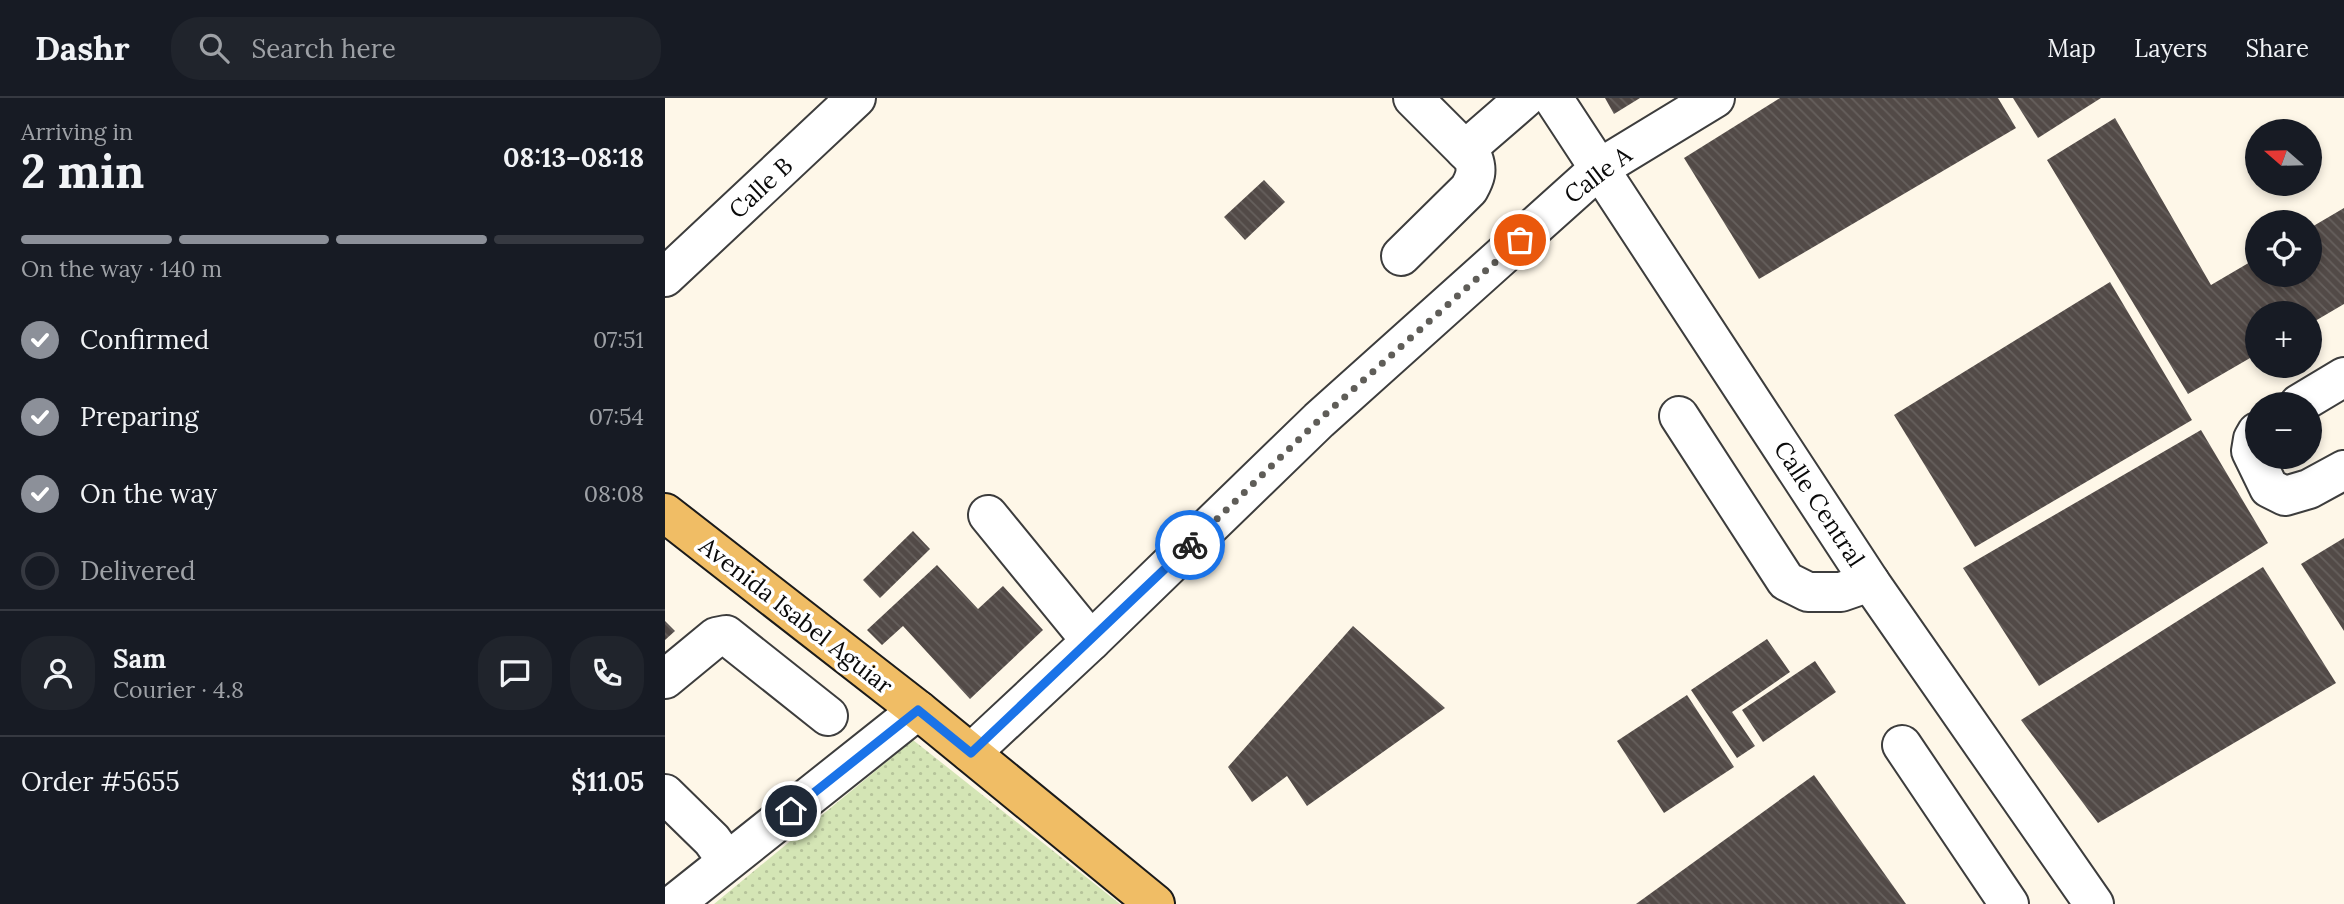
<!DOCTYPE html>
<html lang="en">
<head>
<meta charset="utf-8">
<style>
	body { margin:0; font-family:Lora,serif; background:#20242c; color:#f1f3f6; height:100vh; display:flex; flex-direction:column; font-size:26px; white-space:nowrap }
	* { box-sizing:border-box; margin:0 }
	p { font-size:23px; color:#9ea1a6 }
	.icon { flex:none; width:38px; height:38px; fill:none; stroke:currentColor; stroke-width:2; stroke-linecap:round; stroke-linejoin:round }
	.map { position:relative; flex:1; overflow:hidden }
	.details { display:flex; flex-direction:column; background:#171b24; width:665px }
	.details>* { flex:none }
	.needle { width:46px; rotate:290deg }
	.controls { position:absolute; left:1580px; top:21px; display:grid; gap:14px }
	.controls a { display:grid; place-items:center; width:77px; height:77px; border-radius:50%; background:#171b24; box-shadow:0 4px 10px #0003; font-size:35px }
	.pin { position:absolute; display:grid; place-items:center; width:60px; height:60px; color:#fff; margin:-30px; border:4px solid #fff; border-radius:50%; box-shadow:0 2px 7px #0007 }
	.courier { position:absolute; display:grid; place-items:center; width:70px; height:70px; margin:-35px; border:5px solid #1a73e8; border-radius:50%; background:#fff; color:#222; box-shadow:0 2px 9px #0007 }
	.headline em { font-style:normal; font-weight:700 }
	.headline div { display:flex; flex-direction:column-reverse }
	.headline { display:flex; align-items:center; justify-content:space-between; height:119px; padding:0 21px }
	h1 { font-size:46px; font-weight:700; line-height:52px }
	.bar { display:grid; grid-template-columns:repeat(4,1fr); gap:10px 7px; align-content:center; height:84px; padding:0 21px }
	.bar i { height:9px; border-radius:5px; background:#363941 }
	.bar .selected { background:#8c9099 }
	.bar p { grid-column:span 4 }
	.line { display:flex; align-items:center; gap:18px; padding:0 21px; border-top:2px solid #363941 }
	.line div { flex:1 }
	.round { display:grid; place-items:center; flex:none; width:74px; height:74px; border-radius:28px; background:#20242c }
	ol { padding:0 21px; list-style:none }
	li { display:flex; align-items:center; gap:21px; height:77px }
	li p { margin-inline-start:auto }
	li .icon { padding:7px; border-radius:50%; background:#8c9099; color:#fff; stroke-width:4 }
	li:last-child { color:#9ea1a6 }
	li i { width:38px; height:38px; border:4px solid #363941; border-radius:50% }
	header { display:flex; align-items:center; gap:42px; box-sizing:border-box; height:98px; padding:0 35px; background:#171b24; border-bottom:2px solid #363941 }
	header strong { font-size:33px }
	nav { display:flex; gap:38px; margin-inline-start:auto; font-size:24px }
	.search { width:490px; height:63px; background:#20242c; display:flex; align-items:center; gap:18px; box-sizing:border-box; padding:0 24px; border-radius:28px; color:#9ea1a6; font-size:26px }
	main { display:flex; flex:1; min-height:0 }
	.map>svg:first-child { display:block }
	.grass { fill:url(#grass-dots) }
	.building { fill:url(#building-back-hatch) }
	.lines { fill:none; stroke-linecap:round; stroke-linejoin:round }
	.minor-casing { stroke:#3d3d3d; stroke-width:42 }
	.major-casing { stroke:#1b1b1b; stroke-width:42 }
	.minor { stroke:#fff; stroke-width:38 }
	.major { stroke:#f0bd65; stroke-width:38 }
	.done { stroke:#5f5d58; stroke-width:7; stroke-dasharray:0 12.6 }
	.route { stroke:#1a73e8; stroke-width:9 }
	.labels { text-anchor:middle; stroke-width:7; stroke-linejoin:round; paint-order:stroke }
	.street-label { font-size:24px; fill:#0a0a0a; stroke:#fff }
</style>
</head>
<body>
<header>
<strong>Dashr</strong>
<div class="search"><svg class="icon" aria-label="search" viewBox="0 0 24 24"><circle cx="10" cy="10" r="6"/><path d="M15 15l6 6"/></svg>Search here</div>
<nav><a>Map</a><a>Layers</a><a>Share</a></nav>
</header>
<main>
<section class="details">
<div class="headline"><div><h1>2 min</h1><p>Arriving in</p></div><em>08:13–08:18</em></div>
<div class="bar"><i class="selected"></i><i class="selected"></i><i class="selected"></i><i></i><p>On the way · 140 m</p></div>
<ol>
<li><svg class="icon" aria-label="check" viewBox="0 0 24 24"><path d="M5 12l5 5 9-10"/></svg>Confirmed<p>07:51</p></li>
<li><svg class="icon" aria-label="check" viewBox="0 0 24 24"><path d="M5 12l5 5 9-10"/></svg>Preparing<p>07:54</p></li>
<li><svg class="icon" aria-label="check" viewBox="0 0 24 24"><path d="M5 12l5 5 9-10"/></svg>On the way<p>08:08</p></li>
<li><i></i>Delivered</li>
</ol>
<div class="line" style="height:126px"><a class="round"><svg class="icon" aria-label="person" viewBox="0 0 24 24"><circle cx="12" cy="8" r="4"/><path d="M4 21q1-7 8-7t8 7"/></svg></a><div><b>Sam</b><p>Courier · 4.8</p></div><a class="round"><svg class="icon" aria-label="chat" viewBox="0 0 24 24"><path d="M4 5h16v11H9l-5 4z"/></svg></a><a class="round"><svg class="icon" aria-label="phone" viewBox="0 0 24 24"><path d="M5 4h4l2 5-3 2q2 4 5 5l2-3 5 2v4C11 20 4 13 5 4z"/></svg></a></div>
<div class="line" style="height:91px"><div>Order #5655</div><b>$11.05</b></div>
</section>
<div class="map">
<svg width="1679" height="806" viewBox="0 0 1679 806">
	<defs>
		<pattern id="grass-dots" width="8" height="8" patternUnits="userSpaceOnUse" patternTransform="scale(1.75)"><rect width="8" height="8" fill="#d4e5b5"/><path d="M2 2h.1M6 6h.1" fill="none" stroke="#b5c39a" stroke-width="1.8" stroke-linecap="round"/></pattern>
		<pattern id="building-back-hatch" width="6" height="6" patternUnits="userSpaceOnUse" patternTransform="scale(1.75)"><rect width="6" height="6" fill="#524a47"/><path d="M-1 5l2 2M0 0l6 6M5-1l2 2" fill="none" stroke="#66605d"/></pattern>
	</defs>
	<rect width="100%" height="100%" fill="#fef7e8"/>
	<polygon class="grass" points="248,642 455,806 49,806"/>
	<g class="building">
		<polygon points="940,0 975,0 949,16"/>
		<polygon points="1115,0 1333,0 1351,30 1094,181 1019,60"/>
		<polygon points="1348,0 1436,0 1373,40"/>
		<polygon points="1450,20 1546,187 1592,160 1592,177 1645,177 1645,130 1679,110 1679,206 1645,226 1645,215 1592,215 1592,256 1523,296 1382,62"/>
		<polygon points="599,82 620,104 580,142 559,119"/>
		<polygon points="1445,184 1527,322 1310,449 1229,317"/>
		<polygon points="1536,332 1603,445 1374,588 1298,470"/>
		<polygon points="248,433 265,451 215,500 198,482"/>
		<polygon points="1679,440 1679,533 1636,466"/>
		<polygon points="272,467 313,511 338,488 378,532 305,601 238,528 217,547 202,532"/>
		<polygon points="1598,469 1671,585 1433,725 1356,622"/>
		<polygon points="0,523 10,533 0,542"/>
		<polygon points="688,528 780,610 642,708 622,678 587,704 563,669"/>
		<polygon points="1102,541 1125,574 1067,614 1090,648 1072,660 1026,592"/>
		<polygon points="1150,563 1171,594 1098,644 1077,612"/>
		<polygon points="1022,597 1069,669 999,715 952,643"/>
		<polygon points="1149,677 1241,806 971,806"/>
	</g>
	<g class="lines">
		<defs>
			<g id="minor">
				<polyline points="888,0 1205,484 1429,806"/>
				<polyline points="800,52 860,0"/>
				<path d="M736,158L804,91C810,80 813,73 808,60L748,0"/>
				<polyline points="0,179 191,0"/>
				<polyline points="1634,306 1679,279"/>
				<polyline points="1014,318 1121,483 1143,494 1176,494 1205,484"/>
				<polyline points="1592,334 1588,341 1586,353 1604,390 1620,398 1644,391 1679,372"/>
				<polyline points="323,417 426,543"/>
				<polyline points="0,581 51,539 61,537 163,618"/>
				<polyline points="1237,647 1344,806"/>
				<polyline points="306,655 426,543 654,322 935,70 1050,0"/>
				<polyline points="0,696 47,742 62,763"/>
				<polyline points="9,806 253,612"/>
			</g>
			<polyline id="major" points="0,415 253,612 490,806"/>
		</defs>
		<use href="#minor" class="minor-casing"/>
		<use href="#major" class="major-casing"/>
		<use href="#minor" class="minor"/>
		<use href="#major" class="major"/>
	</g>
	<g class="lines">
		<polyline class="done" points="525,447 654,322 855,142"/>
		<polyline class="route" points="126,713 253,612 306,655 525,447"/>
	</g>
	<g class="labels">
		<g class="street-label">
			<text transform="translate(933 77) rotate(-37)" y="8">Calle A</text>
			<text transform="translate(96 90) rotate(-43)" y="8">Calle B</text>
			<text transform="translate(1154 406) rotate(57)" y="8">Calle Central</text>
			<text transform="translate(131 518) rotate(38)" y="8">Avenida Isabel Aguiar</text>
		</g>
	</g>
</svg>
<div class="controls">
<a><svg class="needle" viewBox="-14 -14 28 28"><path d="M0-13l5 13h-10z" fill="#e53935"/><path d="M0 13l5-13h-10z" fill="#9ea1a6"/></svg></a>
<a><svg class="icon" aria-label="locate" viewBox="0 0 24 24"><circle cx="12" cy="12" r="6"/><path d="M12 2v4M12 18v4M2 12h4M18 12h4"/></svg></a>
<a>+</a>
<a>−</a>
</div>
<div class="pin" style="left:855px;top:142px;background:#ea580c"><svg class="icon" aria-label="bag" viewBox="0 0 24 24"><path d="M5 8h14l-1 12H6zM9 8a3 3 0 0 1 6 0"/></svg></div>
<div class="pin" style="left:126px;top:713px;background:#1f2937"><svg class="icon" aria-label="home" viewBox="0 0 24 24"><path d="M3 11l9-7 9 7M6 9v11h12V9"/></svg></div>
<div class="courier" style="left:525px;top:447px"><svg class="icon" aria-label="bike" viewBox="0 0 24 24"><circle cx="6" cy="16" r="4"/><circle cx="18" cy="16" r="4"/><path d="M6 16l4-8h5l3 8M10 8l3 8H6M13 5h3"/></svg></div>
</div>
</main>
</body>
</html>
